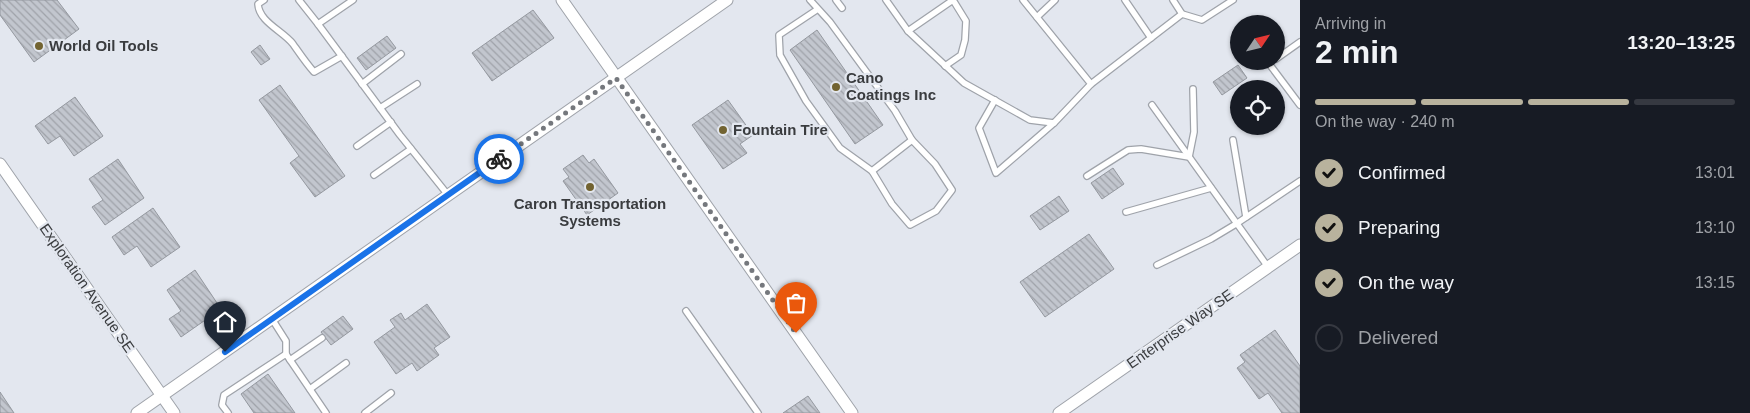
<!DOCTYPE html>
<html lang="en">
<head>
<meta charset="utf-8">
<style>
	body { margin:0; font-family:Helvetica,sans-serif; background:#20242c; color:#f1f3f6; height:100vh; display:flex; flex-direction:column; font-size:19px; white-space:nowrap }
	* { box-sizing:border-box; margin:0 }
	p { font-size:16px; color:#9ea1a6 }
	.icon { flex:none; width:28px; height:28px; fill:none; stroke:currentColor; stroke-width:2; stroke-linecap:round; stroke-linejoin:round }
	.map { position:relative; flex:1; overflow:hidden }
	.drawer { display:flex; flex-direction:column; background:#171b24; width:450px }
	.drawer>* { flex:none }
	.needle { width:32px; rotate:55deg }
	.controls { position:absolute; left:1230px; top:15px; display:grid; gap:10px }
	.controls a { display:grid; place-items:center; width:55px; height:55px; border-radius:50%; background:#171b24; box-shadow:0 1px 4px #0004; font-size:25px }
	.pin { position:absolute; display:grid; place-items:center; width:42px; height:42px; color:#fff; margin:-51px -21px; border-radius:50% 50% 50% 0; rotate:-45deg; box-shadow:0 0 5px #0007 }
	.pin .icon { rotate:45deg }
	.courier { position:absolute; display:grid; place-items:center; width:50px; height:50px; margin:-25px; border:4px solid #1a73e8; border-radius:50%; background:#fff; color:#222; box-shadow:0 1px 6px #0007 }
	.head em { font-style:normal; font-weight:600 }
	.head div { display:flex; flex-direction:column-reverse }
	.head { display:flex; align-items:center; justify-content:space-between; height:85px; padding:0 15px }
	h1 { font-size:32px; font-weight:600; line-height:38px }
	.bar { display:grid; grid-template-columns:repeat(4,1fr); gap:8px 5px; align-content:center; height:60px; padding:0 15px }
	.bar i { height:6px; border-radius:4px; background:#363941 }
	.bar .active { background:#b8b29d }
	.bar p { grid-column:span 4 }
	ol { padding:0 15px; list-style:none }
	li { display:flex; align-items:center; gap:15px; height:55px }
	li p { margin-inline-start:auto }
	li .icon { padding:5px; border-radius:50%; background:#b8b29d; color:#111; stroke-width:4 }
	li:last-child { color:#9ea1a6 }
	li i { width:28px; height:28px; border:2px solid #363941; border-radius:50% }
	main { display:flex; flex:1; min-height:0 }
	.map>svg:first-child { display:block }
	.building { fill:url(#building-back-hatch); stroke:#94989f }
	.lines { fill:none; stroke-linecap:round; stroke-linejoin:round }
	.lane-casing { stroke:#9fa3aa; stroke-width:8 }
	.street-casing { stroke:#9fa3aa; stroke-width:13 }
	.lane { stroke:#fff; stroke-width:5.5 }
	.street { stroke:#fff; stroke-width:11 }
	.done { stroke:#75787d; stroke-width:5; stroke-dasharray:0 9 }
	.route { stroke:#1a73e8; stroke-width:6 }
	.poi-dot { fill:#726331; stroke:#e3e7ef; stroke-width:2 }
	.labels { text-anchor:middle; stroke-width:4.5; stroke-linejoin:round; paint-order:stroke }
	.poi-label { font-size:15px; font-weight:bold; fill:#3a3c3f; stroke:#e3e7ef; text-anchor:start }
	.street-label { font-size:15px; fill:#3a3c3f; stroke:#e3e7ef }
</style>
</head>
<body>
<main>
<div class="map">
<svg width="1300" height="413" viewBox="0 0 1300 413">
	<defs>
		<pattern id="building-back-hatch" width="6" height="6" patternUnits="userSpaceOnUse" patternTransform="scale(1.25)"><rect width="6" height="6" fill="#c2c6ce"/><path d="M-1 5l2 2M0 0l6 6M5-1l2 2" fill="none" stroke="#9fa2a9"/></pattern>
	</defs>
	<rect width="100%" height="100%" fill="#e3e7ef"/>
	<g class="building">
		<polygon points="0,0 57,0 79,29 34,62 0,15"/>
		<polygon points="533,10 554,38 492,81 472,53"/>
		<polygon points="817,30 883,125 855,144 790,50"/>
		<polygon points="387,36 396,48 366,70 357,58"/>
		<polygon points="260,45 270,59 261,65 251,52"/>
		<polygon points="1238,65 1247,78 1222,95 1213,82"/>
		<polygon points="280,85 345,176 315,197 290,163 299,156 259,100"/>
		<polygon points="75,97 103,136 74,156 60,136 48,144 35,126"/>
		<polygon points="728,100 753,135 740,144 747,153 723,169 692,125"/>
		<polygon points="583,155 589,163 594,159 618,193 587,215 563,181 569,177 563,169"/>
		<polygon points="118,159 144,198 105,225 92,207 103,200 89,179"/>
		<polygon points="1113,168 1124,184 1102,199 1091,183"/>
		<polygon points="1059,196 1069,211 1040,230 1030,216"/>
		<polygon points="153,208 180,247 151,267 137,246 124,255 112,237"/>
		<polygon points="1089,234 1114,269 1045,317 1020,282"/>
		<polygon points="195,270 221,309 181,337 169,319 181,311 167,290"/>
		<polygon points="427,304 450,337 434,348 439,355 417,371 412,363 396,374 374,342 395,327 390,320 401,313 405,320"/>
		<polygon points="343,316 353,329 331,345 321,332"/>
		<polygon points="1275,330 1300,366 1300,413 1282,413 1268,393 1259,399 1237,368 1245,362 1240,355"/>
		<polygon points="268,374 295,413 254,413 241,394"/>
		<polygon points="0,392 14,413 0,413"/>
		<polygon points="808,396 820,413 783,413"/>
	</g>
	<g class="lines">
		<defs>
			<g id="lane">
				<path d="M264,0L258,4C259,22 283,31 293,44C300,54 306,63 314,72L342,56"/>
				<polyline points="299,0 318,24"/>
				<polyline points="353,0 318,24 400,135 448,195"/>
				<polyline points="810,0 830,22 895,111 912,140 935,164 952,190 936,211 910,225 892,204 872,171 840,148 806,101 780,55 779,35 818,9"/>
				<polyline points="836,0 842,8"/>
				<polyline points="886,0 908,31 953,0"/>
				<polyline points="1125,0 1151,38"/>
				<polyline points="1173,0 1182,14 1202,20 1233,0"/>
				<polyline points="1037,17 1055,0"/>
				<polyline points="908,31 964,83 1030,120 1054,123 1091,84 1023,0"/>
				<polyline points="1276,59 1300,42"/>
				<polyline points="1267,61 1300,105"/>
				<polyline points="945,66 961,55 965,40 966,21 953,0"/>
				<polyline points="362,84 401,54"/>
				<polyline points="1091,84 1182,14"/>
				<polyline points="995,100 979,128 996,173 1054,123"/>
				<polyline points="1152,105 1268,267"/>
				<polyline points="380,108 417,84"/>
				<polyline points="1233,140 1246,217"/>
				<polyline points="357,146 391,122"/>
				<polyline points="872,171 912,140"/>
				<polyline points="374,175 411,149"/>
				<polyline points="1087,176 1128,150 1141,149 1189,157 1194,132 1193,89"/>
				<polyline points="1126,212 1211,188"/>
				<polyline points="1157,265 1211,239 1236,224 1300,181"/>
				<polyline points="686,311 758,413"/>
				<polyline points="272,319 286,341 286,354"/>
				<polyline points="290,360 322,338"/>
				<polyline points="310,389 346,363"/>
				<polyline points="228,413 222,405 224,395 286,354 326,413"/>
				<polyline points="365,413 391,393"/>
			</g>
			<g id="street">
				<polyline points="562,0 852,413"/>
				<polyline points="0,164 174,413"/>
				<polyline points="137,413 727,0"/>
				<polyline points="1059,413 1300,245"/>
			</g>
		</defs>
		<use href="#lane" class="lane-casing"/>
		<use href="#street" class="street-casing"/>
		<use href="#lane" class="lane"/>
		<use href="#street" class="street"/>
	</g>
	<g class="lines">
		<polyline class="done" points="499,159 616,78 796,333"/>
		<polyline class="route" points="225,352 499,159"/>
	</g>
	<g class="poi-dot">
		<circle cx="39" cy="46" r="5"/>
		<circle cx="836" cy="87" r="5"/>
		<circle cx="723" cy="130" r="5"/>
		<circle cx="590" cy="187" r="5"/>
	</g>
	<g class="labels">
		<g class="poi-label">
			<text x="49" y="51">World Oil Tools</text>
			<text x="846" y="83">Cano<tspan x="846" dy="17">Coatings Inc</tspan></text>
			<text x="733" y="135">Fountain Tire</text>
			<text x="590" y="209" text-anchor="middle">Caron Transportation<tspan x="590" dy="17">Systems</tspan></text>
		</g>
		<g class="street-label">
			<text transform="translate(87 288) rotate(55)" y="5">Exploration Avenue SE</text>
			<text transform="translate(1180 329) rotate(-35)" y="5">Enterprise Way SE</text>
		</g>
	</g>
</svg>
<div class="controls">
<a><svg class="needle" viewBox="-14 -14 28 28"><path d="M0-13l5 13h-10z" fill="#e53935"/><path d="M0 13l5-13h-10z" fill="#9ea1a6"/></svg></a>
<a><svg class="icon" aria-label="locate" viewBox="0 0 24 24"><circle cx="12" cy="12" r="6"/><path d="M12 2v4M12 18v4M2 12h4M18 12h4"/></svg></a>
</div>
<div class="pin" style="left:796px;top:333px;background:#ea580c"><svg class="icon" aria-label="bag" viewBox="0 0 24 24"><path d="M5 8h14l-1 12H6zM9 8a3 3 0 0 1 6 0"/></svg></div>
<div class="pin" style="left:225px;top:352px;background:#1f2937"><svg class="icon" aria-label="home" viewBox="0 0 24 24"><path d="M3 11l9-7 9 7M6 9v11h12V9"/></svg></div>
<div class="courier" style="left:499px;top:159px"><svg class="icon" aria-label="bike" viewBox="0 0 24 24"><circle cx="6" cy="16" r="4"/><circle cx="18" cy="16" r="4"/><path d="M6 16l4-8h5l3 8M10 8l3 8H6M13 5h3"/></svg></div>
</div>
<section class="drawer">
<div class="head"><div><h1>2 min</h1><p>Arriving in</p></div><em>13:20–13:25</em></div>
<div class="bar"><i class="active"></i><i class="active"></i><i class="active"></i><i></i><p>On the way · 240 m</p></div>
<ol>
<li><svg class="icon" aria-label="check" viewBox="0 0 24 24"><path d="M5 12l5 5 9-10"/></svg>Confirmed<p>13:01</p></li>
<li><svg class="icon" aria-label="check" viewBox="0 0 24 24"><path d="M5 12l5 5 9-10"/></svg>Preparing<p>13:10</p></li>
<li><svg class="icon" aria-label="check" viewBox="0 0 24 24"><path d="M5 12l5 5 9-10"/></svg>On the way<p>13:15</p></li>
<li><i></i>Delivered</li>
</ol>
</section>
</main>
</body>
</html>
